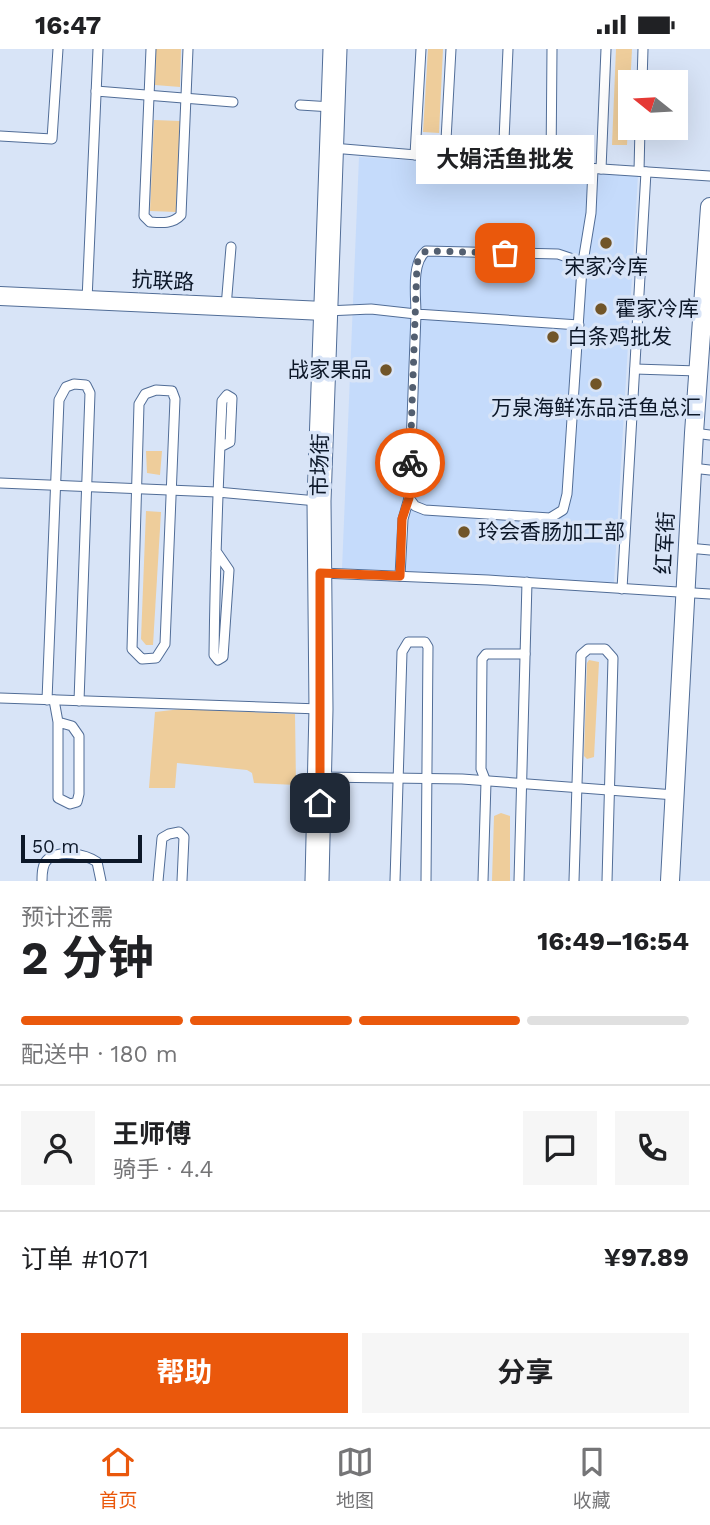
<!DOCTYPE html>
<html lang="zh">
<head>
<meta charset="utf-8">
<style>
	body { margin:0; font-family:"Work Sans","Noto Sans SC",sans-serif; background:#f6f6f6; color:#202124; height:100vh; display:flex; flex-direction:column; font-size:26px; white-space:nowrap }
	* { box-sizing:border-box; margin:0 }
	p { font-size:23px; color:#757577 }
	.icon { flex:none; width:38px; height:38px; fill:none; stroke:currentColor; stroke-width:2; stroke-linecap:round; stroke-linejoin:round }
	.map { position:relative; height:832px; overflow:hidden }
	.drawer { display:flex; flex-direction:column; background:#fff; flex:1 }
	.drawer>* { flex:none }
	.needle { width:46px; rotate:288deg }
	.buttons { position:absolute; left:618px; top:21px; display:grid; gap:14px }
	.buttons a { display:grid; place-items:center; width:70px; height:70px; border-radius:0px; background:#fff; box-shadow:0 7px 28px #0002; font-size:35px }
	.scale { position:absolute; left:21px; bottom:18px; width:121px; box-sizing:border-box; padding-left:7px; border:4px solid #0c1728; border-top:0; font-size:19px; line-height:24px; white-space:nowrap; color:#0c1728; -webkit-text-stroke:5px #d8e4f7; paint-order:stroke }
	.pin { position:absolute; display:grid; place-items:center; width:60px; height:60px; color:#fff; margin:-30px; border-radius:14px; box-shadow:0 4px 10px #0006 }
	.courier { position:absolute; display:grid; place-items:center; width:70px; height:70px; margin:-35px; border:5px solid #ea580c; border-radius:50%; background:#fff; color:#222; box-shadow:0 2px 9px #0007 }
	.bubble { position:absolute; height:49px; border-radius:0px; background:#fff; box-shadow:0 7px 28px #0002; font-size:23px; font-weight:700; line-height:49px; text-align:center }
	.headline em { font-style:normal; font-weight:700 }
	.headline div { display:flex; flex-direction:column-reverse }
	.headline { display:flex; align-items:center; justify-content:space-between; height:119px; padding:0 21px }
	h1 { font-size:46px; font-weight:700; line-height:52px }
	.bar { display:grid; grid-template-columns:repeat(4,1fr); gap:10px 7px; align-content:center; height:84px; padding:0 21px }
	.bar i { height:9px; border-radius:5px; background:#e0e0e0 }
	.bar .selected { background:#ea580c }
	.bar p { grid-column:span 4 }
	.line { display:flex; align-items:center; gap:18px; padding:0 21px; border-top:2px solid #e0e0e0 }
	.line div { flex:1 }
	.round { display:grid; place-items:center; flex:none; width:74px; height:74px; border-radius:0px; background:#f6f6f6 }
	.button { display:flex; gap:14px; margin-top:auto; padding:14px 21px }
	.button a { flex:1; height:80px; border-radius:0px; background:#ea580c; color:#fff; font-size:28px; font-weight:700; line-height:80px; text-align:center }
	.button a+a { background:#f6f6f6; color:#202124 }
	.status { display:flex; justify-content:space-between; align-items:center; height:49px; padding:0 35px; background:#fff; direction:ltr }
	.status svg { height:19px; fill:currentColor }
	.menu { display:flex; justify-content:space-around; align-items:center; height:98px; border-top:2px solid #e0e0e0; background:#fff; font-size:19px; color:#757577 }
	.menu a { display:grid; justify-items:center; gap:4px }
	.menu .selected { color:#ea580c }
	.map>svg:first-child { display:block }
	.built { fill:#c5dbfb }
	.green { fill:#eecd9b }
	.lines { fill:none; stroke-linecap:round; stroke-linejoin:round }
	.service-casing { stroke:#516d97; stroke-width:11 }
	.minor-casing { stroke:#516d97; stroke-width:20 }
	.tertiary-casing { stroke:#516d97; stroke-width:25 }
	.service { stroke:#fff; stroke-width:9 }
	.minor { stroke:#fff; stroke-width:18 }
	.tertiary { stroke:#fff; stroke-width:23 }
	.done { stroke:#535f70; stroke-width:7; stroke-dasharray:0 12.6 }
	.route { stroke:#ea580c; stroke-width:9 }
	.poi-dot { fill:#715528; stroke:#d8e4f7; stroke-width:2.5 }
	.labels { text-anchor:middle; stroke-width:7; stroke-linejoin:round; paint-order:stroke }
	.poi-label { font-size:21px; fill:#0c1728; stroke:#d8e4f7; text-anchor:start }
	.street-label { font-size:21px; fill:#0c1728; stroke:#d8e4f7 }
</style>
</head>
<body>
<div class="status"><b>16:47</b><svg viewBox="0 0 49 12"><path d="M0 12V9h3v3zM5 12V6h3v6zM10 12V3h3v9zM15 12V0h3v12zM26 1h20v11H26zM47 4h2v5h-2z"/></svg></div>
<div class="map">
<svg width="710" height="832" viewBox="0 0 710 832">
	<rect width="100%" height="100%" fill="#d8e4f7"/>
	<polygon class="built" points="359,108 638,126 614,534 342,520"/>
	<g class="green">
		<polygon points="156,0 181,0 180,38 155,36"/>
		<polygon points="428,0 443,0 439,84 423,83"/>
		<polygon points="616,0 632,0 627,96 612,96"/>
		<polygon points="154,71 180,72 176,163 150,162"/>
		<polygon points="146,402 162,402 160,426 147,424"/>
		<polygon points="146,462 161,463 153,596 146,596 141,590"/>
		<polygon points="589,611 599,613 594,708 587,710 584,707 587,614"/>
		<polygon points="181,660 295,665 296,736 254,734 252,724 247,721 177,714 175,739 149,739 155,663"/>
		<polygon points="501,764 510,767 510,832 492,832 494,767"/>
	</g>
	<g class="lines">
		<defs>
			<g id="service">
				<path d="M151,0L144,167L150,173C162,174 173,175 181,166L188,0"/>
				<polyline points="642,33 643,0"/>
				<polyline points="96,42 233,53"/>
				<polyline points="300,56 332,58"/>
				<polyline points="0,87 52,90 58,0"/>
				<polyline points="332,99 525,115 710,127"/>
				<polyline points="415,106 421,0"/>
				<polyline points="445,109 451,0"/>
				<polyline points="503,114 508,0"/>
				<polyline points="551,117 552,0"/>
				<polyline points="601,120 606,0"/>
				<polyline points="639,122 640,79"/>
				<polyline points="582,219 591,164 593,120"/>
				<polyline points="87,251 98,0"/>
				<polyline points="226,258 231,198"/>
				<path d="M326,262L371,260L416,265L409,449L415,457L425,461L550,469L563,461L567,445L582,219L573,210L558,205L426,202C411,214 416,247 416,265L579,276"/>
				<polyline points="635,320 698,322"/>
				<polygon points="156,341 172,342 175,350 165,595 156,609 142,610 132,600 139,355 145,345"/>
				<polyline points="694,384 710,386"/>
				<polyline points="692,419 710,421"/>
				<polyline points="0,434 217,443 317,452"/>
				<polyline points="688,499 710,501"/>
				<path d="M216,502L229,521L223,608L218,611L214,606C215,521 218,436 222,352L227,346L232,349L230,393L220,398"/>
				<polyline points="322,524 488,531 710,545"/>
				<polyline points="400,527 403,470 409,449"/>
				<polyline points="622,540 646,123"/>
				<polyline points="0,649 320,660"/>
				<polyline points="47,651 59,351 66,338 74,335 86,336 90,344 79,652"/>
				<polyline points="54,651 58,673 58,749 70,755 77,753 79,745 79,687 72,677 58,673"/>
				<polyline points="321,728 462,730 675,746"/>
				<path d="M42,832C42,825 42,815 48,810C60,800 85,805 97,813L101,832"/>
				<polyline points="158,832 162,789 169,785 179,783 184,788 182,832"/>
				<polyline points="395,832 402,603 408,593 425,593 428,598 426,832"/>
				<polyline points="483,832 486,733 481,720 482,610 486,605 525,605"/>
				<polyline points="519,832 527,533"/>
				<polyline points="574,832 581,606 588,600 605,600 613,609 607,832"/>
			</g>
			<g id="minor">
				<polyline points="0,247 324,262"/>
				<polyline points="670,832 694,384 710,158"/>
			</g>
			<polyline id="tertiary" points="317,832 321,660 319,452 335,0"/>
		</defs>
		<use href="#service" class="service-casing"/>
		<use href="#minor" class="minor-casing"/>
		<use href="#tertiary" class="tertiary-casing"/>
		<use href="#service" class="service"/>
		<use href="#minor" class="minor"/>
		<use href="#tertiary" class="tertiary"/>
	</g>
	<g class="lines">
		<polyline class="done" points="410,414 417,214 421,206 426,202 505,204"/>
		<polyline class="route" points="320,754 320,524 400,527 402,470 409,449 410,414"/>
	</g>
	<g class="poi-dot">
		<circle cx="606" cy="194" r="7"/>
		<circle cx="601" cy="260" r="7"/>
		<circle cx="553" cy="288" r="7"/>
		<circle cx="386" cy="321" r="7"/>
		<circle cx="596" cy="335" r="7"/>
		<circle cx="464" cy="483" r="7"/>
	</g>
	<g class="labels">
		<g class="poi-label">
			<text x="606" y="225" text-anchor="middle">宋家冷库</text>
			<text x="615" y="267">霍家冷库</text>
			<text x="567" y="295">白条鸡批发</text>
			<text x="372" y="328" text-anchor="end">战家果品</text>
			<text x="596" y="366" text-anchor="middle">万泉海鲜冻品活鱼总汇</text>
			<text x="478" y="490">玲会香肠加工部</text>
		</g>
		<g class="street-label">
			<text transform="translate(163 232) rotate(3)" y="7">抗联路</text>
			<text transform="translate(320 416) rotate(-89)" y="7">市场街</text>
			<text transform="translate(665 494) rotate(-87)" y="7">红军街</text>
		</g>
	</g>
</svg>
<div class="buttons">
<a><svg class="needle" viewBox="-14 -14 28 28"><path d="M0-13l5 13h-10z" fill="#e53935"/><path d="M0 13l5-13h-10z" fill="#757577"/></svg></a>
</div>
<div class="scale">50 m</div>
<div class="pin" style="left:505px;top:204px;background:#ea580c"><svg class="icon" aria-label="bag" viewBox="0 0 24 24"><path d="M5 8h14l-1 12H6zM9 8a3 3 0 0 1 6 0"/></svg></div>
<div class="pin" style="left:320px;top:754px;background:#1f2937"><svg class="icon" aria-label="home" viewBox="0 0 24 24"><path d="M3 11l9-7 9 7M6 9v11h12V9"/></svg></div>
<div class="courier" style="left:410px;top:414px"><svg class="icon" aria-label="bike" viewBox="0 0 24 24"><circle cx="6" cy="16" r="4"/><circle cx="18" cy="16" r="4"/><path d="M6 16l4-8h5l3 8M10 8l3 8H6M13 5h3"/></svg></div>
<div class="bubble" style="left:416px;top:86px;width:178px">大娟活鱼批发</div>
</div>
<section class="drawer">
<div class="headline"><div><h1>2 分钟</h1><p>预计还需</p></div><em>16:49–16:54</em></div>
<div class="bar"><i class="selected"></i><i class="selected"></i><i class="selected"></i><i></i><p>配送中 · 180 m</p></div>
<div class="line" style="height:126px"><a class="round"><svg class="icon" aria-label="person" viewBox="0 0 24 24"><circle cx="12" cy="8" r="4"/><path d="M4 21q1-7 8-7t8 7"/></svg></a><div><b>王师傅</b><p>骑手 · 4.4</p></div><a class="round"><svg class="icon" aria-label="chat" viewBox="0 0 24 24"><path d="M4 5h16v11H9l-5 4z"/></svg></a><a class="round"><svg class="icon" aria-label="phone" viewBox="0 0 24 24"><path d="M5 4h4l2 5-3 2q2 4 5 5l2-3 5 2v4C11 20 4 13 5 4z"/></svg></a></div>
<div class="line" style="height:91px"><div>订单 #1071</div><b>¥97.89</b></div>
<div class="button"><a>帮助</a><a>分享</a></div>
</section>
<nav class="menu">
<a class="selected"><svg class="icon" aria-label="home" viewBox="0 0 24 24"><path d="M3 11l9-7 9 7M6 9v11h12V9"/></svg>首页</a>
<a><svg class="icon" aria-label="map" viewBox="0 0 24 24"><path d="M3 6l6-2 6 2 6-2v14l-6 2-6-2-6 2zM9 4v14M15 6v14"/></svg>地图</a>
<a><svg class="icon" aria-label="saved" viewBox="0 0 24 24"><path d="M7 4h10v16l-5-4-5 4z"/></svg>收藏</a>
</nav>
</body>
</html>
